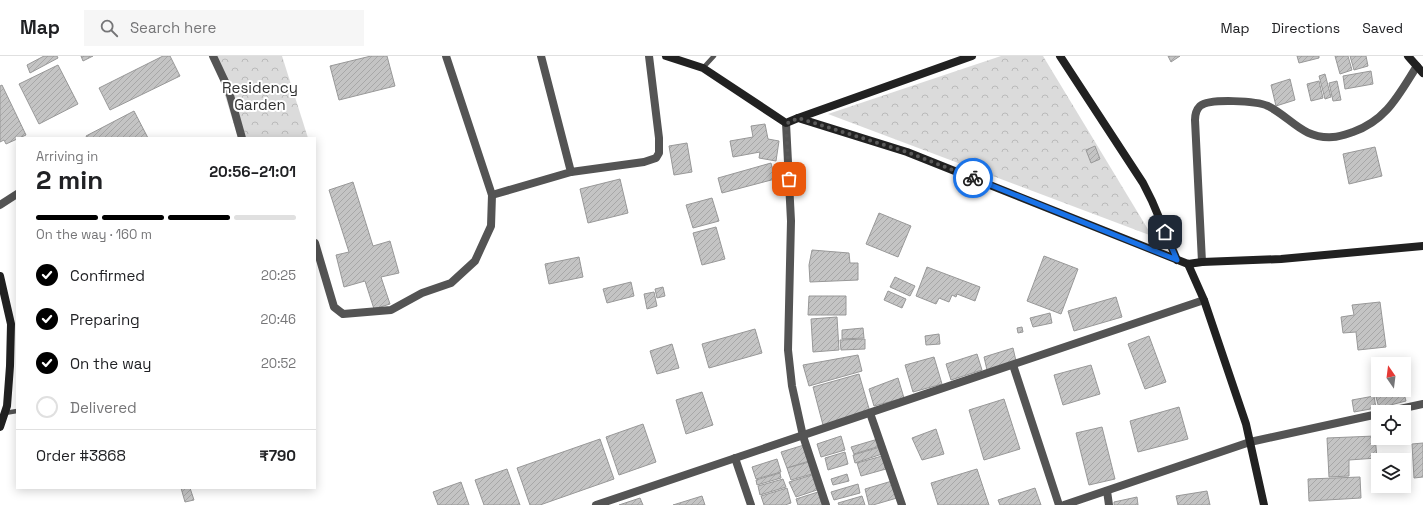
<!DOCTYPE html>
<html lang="en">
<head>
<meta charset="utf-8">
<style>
	body { margin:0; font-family:"Space Grotesk",sans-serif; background:#f6f6f6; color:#202124; height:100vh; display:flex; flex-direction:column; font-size:15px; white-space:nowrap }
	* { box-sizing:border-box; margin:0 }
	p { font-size:13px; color:#757577 }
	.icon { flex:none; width:22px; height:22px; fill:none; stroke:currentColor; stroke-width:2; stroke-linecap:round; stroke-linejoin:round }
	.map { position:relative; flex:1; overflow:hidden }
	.drawer { position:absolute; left:16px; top:81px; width:300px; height:352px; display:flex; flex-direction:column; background:#fff; border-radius:0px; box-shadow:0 2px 10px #0003 }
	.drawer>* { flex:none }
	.needle { width:26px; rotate:346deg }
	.controls { position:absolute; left:1371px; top:301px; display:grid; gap:8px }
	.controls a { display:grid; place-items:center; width:40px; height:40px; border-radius:0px; background:#fff; box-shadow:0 2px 10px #0003; font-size:20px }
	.pin { position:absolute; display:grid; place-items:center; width:34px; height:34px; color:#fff; margin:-17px; border-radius:8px; box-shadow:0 2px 6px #0006 }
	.courier { position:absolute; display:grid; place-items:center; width:40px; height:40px; margin:-20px; border:3px solid #1a73e8; border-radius:50%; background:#fff; color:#222; box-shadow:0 1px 5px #0007 }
	.summary em { font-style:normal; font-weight:700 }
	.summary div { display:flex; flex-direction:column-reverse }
	.summary { display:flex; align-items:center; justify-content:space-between; height:68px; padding:0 20px }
	h1 { font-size:26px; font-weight:700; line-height:30px }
	.bar { display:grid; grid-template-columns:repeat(4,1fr); gap:6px 4px; align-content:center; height:48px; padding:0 20px }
	.bar i { height:5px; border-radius:3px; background:#e0e0e0 }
	.bar .on { background:#000 }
	.bar p { grid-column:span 4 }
	.line { display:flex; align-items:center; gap:10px; padding:0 20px; border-top:1px solid #e0e0e0 }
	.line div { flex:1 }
	ol { padding:0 20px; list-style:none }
	li { display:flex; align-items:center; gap:12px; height:44px }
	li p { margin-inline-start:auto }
	li .icon { padding:4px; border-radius:50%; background:#000; color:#fff; stroke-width:4 }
	li:last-child { color:#757577 }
	li i { width:22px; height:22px; border:2px solid #e0e0e0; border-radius:50% }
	header { display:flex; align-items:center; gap:24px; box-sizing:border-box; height:56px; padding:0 20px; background:#fff; border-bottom:1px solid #e0e0e0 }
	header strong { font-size:19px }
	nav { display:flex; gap:22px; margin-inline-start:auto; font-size:14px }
	.search { width:280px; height:36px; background:#f6f6f6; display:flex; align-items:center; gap:10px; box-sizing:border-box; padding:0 14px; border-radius:0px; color:#757577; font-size:15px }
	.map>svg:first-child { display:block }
	.park { fill:url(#park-crowns) }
	.building { fill:url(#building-hatch); stroke:#989898 }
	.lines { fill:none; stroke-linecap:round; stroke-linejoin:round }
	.lane { stroke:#545454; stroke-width:4.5 }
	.street { stroke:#545454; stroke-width:8 }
	.secondary { stroke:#212121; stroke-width:8 }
	.done { stroke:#595959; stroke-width:4; stroke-dasharray:0 7.2 }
	.route { stroke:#1a73e8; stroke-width:5 }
	.labels { text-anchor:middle; stroke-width:4; stroke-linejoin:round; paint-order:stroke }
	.park-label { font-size:15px; fill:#323232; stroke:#fff }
</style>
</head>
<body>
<header>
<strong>Map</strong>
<div class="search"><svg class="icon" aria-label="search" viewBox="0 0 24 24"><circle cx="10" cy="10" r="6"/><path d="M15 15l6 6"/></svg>Search here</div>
<nav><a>Map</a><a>Directions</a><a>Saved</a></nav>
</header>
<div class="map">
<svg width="1423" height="449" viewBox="0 0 1423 449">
	<defs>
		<pattern id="park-crowns" width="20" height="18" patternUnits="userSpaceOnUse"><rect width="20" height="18" fill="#dbdbdb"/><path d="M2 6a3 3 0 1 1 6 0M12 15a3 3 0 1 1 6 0" fill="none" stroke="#bababa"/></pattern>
		<pattern id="building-hatch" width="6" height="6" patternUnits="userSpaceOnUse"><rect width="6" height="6" fill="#c4c4c4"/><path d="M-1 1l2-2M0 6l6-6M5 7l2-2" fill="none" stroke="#a7a7a7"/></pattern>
	</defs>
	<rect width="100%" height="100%" fill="#fff"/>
	<g class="park">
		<polygon points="213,0 282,0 308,82 238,82"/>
		<polygon points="1001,0 1043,0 1152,180 828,58"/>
	</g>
	<g class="building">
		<polygon points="44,0 57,0 58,2 30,17 27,9"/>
		<polygon points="81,0 93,0 83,5"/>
		<polygon points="163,0 170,0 180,20 110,54 99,32"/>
		<polygon points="371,0 387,0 395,30 339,44 330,10"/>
		<polygon points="1168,0 1180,0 1171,6"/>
		<polygon points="1297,0 1319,0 1319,2 1299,7"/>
		<polygon points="1335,0 1348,0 1352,14 1340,18"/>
		<polygon points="1350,0 1366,0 1368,10 1354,14"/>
		<polygon points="58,9 78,48 39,68 19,28"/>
		<polygon points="1371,15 1373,28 1345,33 1343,20"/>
		<polygon points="1325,18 1331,41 1325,43 1319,20"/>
		<polygon points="1290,23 1295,44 1276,50 1271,29"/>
		<polygon points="1319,25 1323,42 1311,45 1307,28"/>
		<polygon points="1337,25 1341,44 1333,45 1329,27"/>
		<polygon points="2,29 26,79 6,88 4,84 0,86 0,30"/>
		<polygon points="134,55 148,82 87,82 86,80"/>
		<polygon points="765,68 768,83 779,85 776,105 759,102 760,96 733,101 730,85 753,81 751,70"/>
		<polygon points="687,87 692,116 674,119 669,90"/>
		<polygon points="1095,90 1100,103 1091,107 1086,94"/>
		<polygon points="1375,91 1382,120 1349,128 1343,98"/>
		<polygon points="771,107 775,123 722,137 718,122"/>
		<polygon points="620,123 628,157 588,167 580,133"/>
		<polygon points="353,126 373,190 390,185 399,217 381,221 390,248 374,253 365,225 344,231 336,199 349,196 329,134"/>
		<polygon points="712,142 719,165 693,172 686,149"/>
		<polygon points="879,157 911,170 898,201 866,188"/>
		<polygon points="716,171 725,203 702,209 693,177"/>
		<polygon points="812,194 849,197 850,207 858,207 858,224 810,226 809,209"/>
		<polygon points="1044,200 1078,213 1061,258 1027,245"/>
		<polygon points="579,201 583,221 549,228 545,208"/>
		<polygon points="927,211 980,231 975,245 957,238 956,241 952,239 949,246 939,242 936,248 916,240"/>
		<polygon points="895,221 915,230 910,240 890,231"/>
		<polygon points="631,226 634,240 607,247 603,233"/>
		<polygon points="663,231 665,240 657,242 655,233"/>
		<polygon points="888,235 906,243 902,252 884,244"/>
		<polygon points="654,236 657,250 647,253 644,238"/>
		<polygon points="809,240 846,240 846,259 808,259"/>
		<polygon points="1116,241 1122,261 1074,275 1068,255"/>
		<polygon points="1380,246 1386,291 1358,294 1356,276 1343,277 1341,261 1354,259 1352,249"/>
		<polygon points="1050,257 1052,267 1033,271 1030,262"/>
		<polygon points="837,261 839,294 813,296 811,263"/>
		<polygon points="1022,271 1023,276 1018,277 1017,272"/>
		<polygon points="863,272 864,282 842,283 842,274"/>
		<polygon points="755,273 762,297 709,312 702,288"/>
		<polygon points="939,278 940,288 926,289 925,280"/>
		<polygon points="1149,280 1166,326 1145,333 1128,288"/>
		<polygon points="865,283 865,293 841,294 840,284"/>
		<polygon points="672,288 679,312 657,318 650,295"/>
		<polygon points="1013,292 1016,305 987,314 984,301"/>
		<polygon points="977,298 982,314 951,324 946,308"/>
		<polygon points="858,299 862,315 809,330 803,309"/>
		<polygon points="934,301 942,328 913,336 905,309"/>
		<polygon points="1091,309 1100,338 1063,349 1054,319"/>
		<polygon points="859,318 870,356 823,369 813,331"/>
		<polygon points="898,322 904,342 874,350 869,333"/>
		<polygon points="1403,334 1406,345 1379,352 1376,341"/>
		<polygon points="702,336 713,369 686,378 676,344"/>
		<polygon points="1374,340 1376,352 1354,356 1352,344"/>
		<polygon points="1004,343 1020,393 984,404 969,354"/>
		<polygon points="1179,351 1188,383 1138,396 1130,365"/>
		<polygon points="643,368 656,406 619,419 606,381"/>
		<polygon points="1102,371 1115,423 1089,429 1076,377"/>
		<polygon points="936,373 944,398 922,404 912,382"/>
		<polygon points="841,380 845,394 821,401 817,388"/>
		<polygon points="1375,380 1377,402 1349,404 1349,420 1329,421 1327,382"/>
		<polygon points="600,383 614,423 540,449 530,449 517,412"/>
		<polygon points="878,383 880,390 854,398 851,391"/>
		<polygon points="1423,387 1423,421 1414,422 1412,388"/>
		<polygon points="804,389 809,405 787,412 781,396"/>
		<polygon points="880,391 882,398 855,407 853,399"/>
		<polygon points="845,396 848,408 828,414 825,402"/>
		<polygon points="882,400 886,413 861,420 857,407"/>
		<polygon points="777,403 781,416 756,423 752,411"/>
		<polygon points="809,406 812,418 791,424 787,412"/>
		<polygon points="507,413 520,449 484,449 475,424"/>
		<polygon points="977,413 989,449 938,449 931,427"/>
		<polygon points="780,417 781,422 757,429 756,424"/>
		<polygon points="847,418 849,425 833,429 831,423"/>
		<polygon points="812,419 817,434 796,441 789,426"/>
		<polygon points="1360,421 1361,442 1309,445 1308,423"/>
		<polygon points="783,423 786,431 760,439 758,430"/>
		<polygon points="892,425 897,442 873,449 869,449 865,433"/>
		<polygon points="461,426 469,449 438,449 433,436"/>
		<polygon points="858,428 860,437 834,444 831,436"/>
		<polygon points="181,432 190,432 194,444 185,446"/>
		<polygon points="787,432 791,447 785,449 764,449 761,440"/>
		<polygon points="1035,432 1041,449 1000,449 998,444"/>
		<polygon points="1207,435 1210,449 1178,449 1176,440"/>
		<polygon points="818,436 822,449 798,449 796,443"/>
		<polygon points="702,440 705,449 673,449"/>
		<polygon points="862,440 865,449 839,449 838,447"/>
		<polygon points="1137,441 1138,449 1114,449 1114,446"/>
		<polygon points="640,442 643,449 619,449"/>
	</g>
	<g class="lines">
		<g class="lane">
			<polyline points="703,12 714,0"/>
			<polyline points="5,357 17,355"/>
		</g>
		<g class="street">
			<polyline points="213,0 228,32 242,82"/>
			<polyline points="786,67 791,165 788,294 792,330 803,380 826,449"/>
			<polyline points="571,116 644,106 656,102 659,97 659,82 649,0"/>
			<polyline points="492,139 571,116 541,0"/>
			<polyline points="0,149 17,138"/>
			<polyline points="315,187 334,251 343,258 391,254 422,237 451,227 475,205 491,170 492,139 446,0"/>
			<path d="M1202,206L1195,64C1195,59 1196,54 1200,50C1210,42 1257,45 1268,50C1292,62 1302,83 1333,81C1339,81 1347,78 1353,76C1387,64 1399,38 1417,10"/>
			<polyline points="1013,309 1059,449"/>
			<polyline points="1386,356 1423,348"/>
			<polyline points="870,357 902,449"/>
			<polyline points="735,402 751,449"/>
			<polyline points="1107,435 1109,449"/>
			<polyline points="596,449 1204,244"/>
			<polyline points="1064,449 1250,386 1378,358"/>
		</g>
		<g class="secondary">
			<polyline points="666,0 703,12 786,67 798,62 907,96 1188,208 1202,206 1281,203 1423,190"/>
			<polyline points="1060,0 1143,127 1152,145 1177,204"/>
			<polyline points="1408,0 1423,17"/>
			<polyline points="798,62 972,0"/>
			<polyline points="1188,208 1204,244 1246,368 1264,449"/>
			<polyline points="0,220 11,268 10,310 7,350 0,371"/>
		</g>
	</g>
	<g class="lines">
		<polyline class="done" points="789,123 786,68 798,62 907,96 973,122"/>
		<polyline class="route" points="973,122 1177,204 1165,176"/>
	</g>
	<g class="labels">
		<g class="park-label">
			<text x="260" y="37">Residency<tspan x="260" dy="17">Garden</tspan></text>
		</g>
	</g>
</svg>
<div class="controls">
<a><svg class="needle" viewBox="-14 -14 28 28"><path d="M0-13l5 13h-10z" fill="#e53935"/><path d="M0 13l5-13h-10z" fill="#757577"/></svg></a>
<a><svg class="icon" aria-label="locate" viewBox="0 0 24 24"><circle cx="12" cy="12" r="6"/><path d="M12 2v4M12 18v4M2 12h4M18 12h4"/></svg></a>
<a><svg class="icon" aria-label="layers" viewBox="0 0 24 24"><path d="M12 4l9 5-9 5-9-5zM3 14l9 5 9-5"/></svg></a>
</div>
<div class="pin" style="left:789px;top:123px;background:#ea580c"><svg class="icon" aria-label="bag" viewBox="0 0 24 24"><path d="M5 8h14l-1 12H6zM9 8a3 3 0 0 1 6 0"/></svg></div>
<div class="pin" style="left:1165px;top:176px;background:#1f2937"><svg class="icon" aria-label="home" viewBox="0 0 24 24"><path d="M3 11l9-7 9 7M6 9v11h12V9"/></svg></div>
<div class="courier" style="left:973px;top:122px"><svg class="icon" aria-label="bike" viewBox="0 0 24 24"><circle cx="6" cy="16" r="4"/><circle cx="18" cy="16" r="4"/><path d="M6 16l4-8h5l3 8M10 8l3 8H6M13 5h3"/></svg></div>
<section class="drawer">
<div class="summary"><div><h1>2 min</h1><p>Arriving in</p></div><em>20:56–21:01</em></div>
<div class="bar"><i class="on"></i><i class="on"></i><i class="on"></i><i></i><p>On the way · 160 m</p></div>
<ol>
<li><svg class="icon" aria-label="check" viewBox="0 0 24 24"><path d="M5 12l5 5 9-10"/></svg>Confirmed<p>20:25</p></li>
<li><svg class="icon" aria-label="check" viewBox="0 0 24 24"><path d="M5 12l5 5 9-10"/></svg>Preparing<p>20:46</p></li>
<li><svg class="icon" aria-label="check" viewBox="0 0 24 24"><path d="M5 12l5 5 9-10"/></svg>On the way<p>20:52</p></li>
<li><i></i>Delivered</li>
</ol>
<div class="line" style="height:52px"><div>Order #3868</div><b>₹790</b></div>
</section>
</div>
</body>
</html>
